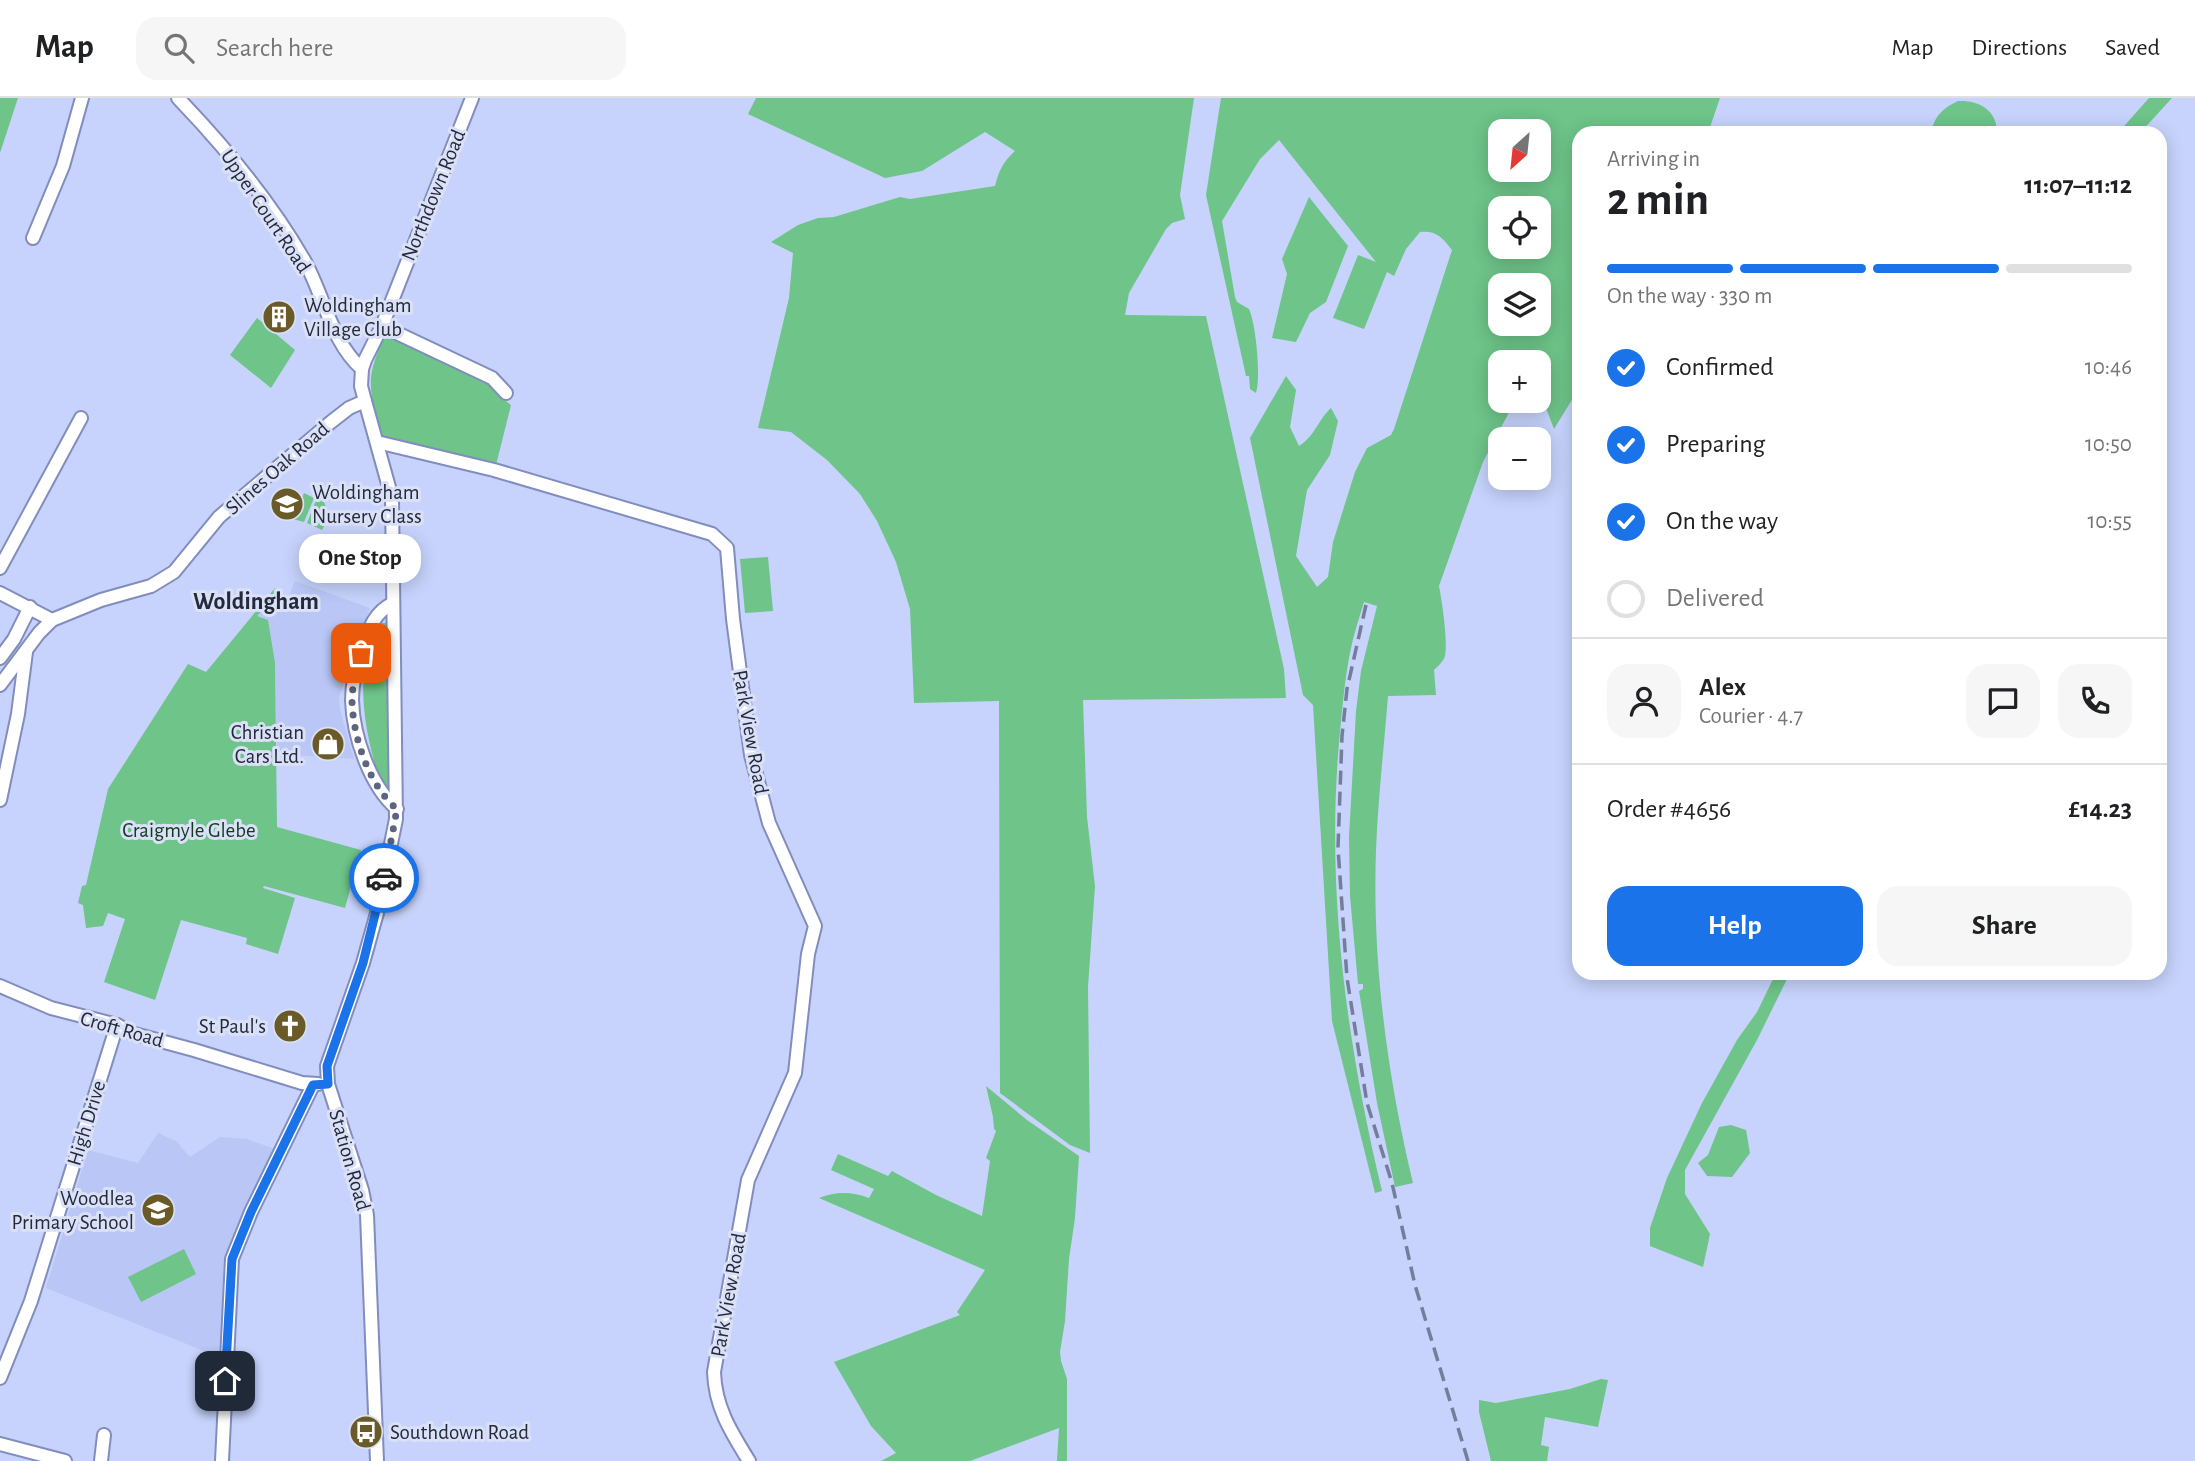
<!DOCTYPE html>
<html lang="en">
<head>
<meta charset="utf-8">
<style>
	body { margin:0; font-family:"Alegreya Sans",sans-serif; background:#f6f6f6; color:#202124; height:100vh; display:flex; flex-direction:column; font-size:26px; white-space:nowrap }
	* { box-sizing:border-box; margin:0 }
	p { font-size:23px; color:#757577 }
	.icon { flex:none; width:38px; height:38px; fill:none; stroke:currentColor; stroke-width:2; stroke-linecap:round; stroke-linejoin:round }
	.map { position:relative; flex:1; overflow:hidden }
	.sheet { position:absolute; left:1572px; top:28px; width:595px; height:854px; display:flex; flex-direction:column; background:#fff; border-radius:21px; box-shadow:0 4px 18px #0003 }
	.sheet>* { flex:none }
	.needle { width:46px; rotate:207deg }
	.controls { position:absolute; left:1488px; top:21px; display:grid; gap:14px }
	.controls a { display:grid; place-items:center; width:63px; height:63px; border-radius:14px; background:#fff; box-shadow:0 4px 18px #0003; font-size:35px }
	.pin { position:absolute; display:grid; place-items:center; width:60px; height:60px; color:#fff; margin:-30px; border-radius:14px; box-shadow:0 4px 10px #0006 }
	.courier { position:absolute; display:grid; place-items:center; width:70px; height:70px; margin:-35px; border:5px solid #1a73e8; border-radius:50%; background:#fff; color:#222; box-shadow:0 2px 9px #0007 }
	.bubble { position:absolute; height:49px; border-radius:21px; background:#fff; box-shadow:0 4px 18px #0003; font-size:23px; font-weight:600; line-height:49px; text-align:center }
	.overview em { font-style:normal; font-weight:600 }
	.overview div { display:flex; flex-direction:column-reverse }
	.overview { display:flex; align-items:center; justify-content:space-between; height:119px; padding:0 35px }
	h1 { font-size:46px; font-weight:600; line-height:52px }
	.bar { display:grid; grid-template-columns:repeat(4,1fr); gap:10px 7px; align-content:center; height:84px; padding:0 35px }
	.bar i { height:9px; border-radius:5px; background:#e0e0e0 }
	.bar .selected { background:#1a73e8 }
	.bar p { grid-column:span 4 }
	.line { display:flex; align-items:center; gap:18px; padding:0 35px; border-top:2px solid #e0e0e0 }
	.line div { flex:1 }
	.round { display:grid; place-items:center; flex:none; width:74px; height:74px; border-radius:21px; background:#f6f6f6 }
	ol { padding:0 35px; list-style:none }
	li { display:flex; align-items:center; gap:21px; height:77px }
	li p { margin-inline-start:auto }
	li .icon { padding:7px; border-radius:50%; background:#1a73e8; color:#fff; stroke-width:4 }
	li:last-child { color:#757577 }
	li i { width:38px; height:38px; border:4px solid #e0e0e0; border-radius:50% }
	.cta { display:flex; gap:14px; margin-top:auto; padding:14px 35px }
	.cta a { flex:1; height:80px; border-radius:21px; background:#1a73e8; color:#fff; font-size:28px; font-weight:600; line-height:80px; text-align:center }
	.cta a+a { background:#f6f6f6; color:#202124 }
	header { display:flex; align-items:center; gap:42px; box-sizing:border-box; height:98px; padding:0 35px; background:#fff; border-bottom:2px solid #e0e0e0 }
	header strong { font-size:33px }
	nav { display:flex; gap:38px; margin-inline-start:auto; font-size:24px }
	.search { width:490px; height:63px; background:#f6f6f6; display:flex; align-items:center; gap:18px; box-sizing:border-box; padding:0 24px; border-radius:21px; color:#757577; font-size:26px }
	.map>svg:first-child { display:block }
	.built { fill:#bac7f6 }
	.green { fill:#6ec489; fill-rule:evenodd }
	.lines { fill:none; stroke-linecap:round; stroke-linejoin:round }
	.minor-casing { stroke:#818dbe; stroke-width:16 }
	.minor { stroke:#fff; stroke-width:12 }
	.rail { stroke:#747d9a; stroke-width:3.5; stroke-dasharray:14 7; stroke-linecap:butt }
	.done { stroke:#5d647f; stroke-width:7; stroke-dasharray:0 12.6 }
	.route { stroke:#1a73e8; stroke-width:9 }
	.labels { text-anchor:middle; stroke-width:6; stroke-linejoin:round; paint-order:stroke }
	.street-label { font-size:21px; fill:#24293c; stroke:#dae1f6 }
	.poi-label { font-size:21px; fill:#24293c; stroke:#dae1f6; text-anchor:start }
	.park-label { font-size:21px; fill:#123920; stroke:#dae1f6 }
	.quarter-label { font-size:24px; font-weight:bold; fill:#24293c; stroke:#dae1f6 }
</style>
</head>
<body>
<header>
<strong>Map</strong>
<div class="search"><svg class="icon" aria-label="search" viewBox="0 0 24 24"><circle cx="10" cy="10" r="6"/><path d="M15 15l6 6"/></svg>Search here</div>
<nav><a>Map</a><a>Directions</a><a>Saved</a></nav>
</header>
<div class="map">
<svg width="2195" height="1363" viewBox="0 0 2195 1363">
	<rect width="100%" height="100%" fill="#c7d3fc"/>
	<g class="built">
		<polygon points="295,483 370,510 339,599 340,612 354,661 277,656 275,565 256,518 279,493 289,498"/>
		<polygon points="158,1035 176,1043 190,1059 220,1039 247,1041 275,1051 226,1159 219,1259 46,1190 88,1052 138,1065"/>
	</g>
	<g class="green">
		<polygon points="0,0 18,0 0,55"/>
		<path d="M756,0H1194L1180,97L1185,121L1172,125L1166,131L1129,195L1125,217L1206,218L1284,571L1286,600L1083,602L1087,719L1095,788L1088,889L1090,1055L1070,1047L1000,995L999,603L914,605L910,511L896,464L877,423L860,396L827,362L791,334L758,330L789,200L793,155L771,144L798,127L818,120L834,119L900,99L910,101L995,88C999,72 1003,64 1015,53L985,34L922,73L885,80L748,16Z"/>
		<path d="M1221,0H1720L1708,35H1578V292L1554,331L1538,289V264H1500V303H1515L1483,364L1439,488C1442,503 1448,543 1445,558C1443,564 1438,568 1434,572L1436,597L1388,598C1384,649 1378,701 1376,752C1372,863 1387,977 1413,1085L1395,1089L1377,1005L1359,893L1363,891V886H1358L1350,798L1349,739L1356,613L1361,573L1377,508L1364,504C1359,521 1353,538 1350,555C1344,585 1342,615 1339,645C1326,795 1347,947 1382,1093L1375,1095L1332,923L1313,607L1303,597L1250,340L1286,278L1296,292L1290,329L1299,348C1315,338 1318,322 1331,310L1338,323L1330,357L1307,392L1296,458L1317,489L1328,479L1333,444L1355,374L1367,350L1391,337L1394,331L1452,152C1443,140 1436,132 1420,134L1406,151L1394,178L1387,174L1364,231L1333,220L1358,157L1376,164L1279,42L1260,61L1222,123L1235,199L1237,204L1249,211C1256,226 1261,279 1256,295L1250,291L1249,278H1246L1206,97ZM1500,33H1538V72H1500ZM1500,110H1538V149H1500ZM1500,187H1538V226H1500Z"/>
		<polygon points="2149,0 2172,0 2140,35 2118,35"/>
		<path d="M1958,3C1979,2 1997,12 1997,35H1931C1934,18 1943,10 1958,3Z"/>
		<polygon points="1309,99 1348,148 1326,204 1310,215 1296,244 1272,240 1287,176 1282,161"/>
		<polygon points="257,220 295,252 271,290 230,257"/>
		<path d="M386,235L486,283L498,297L511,307L496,367L388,343L382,339C369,289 364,283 386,235Z"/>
		<polygon points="304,395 314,400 304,424 293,421"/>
		<polygon points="317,400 324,404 333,427 326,425 322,432 307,425"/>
		<polygon points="768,459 773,513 745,515 740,461"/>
		<polygon points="275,490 279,493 257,518 268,522 275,565 277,729 361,752 345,810 264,788 263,790 295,800 278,856 246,846 247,840 181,822 155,902 104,884 125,821 108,815 103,828 86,830 83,807 78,805 82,788 86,787 108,691 188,566 206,574"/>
		<path d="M382,525H386L389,693C379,688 375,670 373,659C362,615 355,566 382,525Z"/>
		<polygon points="1776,875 1790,875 1757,942 1685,1072 1685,1096 1710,1136 1703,1169 1650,1148 1650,1130 1667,1080 1702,1005 1737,942 1757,914"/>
		<path d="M986,988L1027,1022L1079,1058L1075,1120L1069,1161L1065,1223L1060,1254L1061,1263L1067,1281V1363H1057L1059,1330L970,1363H881L896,1355L871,1328L834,1264L960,1217L957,1214L985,1172L819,1100C837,1093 852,1094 869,1100L874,1091L831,1072L838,1056L888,1078L892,1073L936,1097L982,1118L990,1063L986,1060L996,1033L994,1031L993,1019Z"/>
		<polygon points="1731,1027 1746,1032 1750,1055 1732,1079 1707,1078 1698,1065 1708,1057 1719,1029"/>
		<polygon points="184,1151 196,1176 141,1204 128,1179"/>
		<polygon points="1601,1281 1608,1282 1598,1329 1545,1319 1541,1347 1549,1349 1547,1363 1491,1363 1479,1314 1479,1302 1496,1305 1570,1291"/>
	</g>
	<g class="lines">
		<defs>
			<g id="minor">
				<path d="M178,0C225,49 270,103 304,162C324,197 331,244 362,271"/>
				<polyline points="33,140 63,68 82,0"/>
				<polyline points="382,228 492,280 506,295"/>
				<path d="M377,344L494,372L712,436L727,450L733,521L751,657L769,725L815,828L808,856L795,975L748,1082L714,1274C715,1309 731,1334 749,1363"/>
				<polyline points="0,470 81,320"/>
				<polyline points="0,495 52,522"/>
				<path d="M393,505C374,515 370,529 363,548C357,565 352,584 352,602C353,638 370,688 397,711"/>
				<polyline points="0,560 14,541 30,509"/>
				<polyline points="0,587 39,535 52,522 101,502 151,488 174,474 219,419 331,324 349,310 365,303"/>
				<polyline points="0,702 18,616 26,554"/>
				<polyline points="0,888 51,910 117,927 131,935 194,952 302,985 318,986"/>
				<polyline points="0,1280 31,1203 117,927"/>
				<polyline points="0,1346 65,1363"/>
				<polyline points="101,1363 104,1337"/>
				<polyline points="222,1363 232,1161 251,1114 313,987"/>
				<polyline points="377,1363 367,1117 362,1092 328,986 327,968 363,865 377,815 396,721 392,400 365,303 361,288 362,271 365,262 382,228 472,0"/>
			</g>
		</defs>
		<use href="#minor" class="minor-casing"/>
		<use href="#minor" class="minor"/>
		<polyline class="rail" points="1366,507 1347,591 1342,638 1338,750 1347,880 1367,1005 1392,1085 1415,1187 1468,1363"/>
	</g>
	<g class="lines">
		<path class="done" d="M361,555C357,571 352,587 352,603C353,639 369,688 397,711L384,780"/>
		<polyline class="route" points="225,1283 232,1161 251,1114 313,987 328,986 327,968 363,865 384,780"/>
	</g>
	<defs>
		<symbol id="building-disc" viewBox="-11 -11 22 22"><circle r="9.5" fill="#695a27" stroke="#dae1f6"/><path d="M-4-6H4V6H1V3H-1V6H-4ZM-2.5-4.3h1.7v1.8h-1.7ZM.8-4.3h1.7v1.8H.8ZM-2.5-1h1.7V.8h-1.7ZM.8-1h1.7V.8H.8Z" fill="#fff"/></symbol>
		<symbol id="school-disc" viewBox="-11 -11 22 22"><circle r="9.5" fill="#695a27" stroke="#dae1f6"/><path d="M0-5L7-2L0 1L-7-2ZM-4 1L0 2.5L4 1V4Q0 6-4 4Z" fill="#fff"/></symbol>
		<symbol id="shop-disc" viewBox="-11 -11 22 22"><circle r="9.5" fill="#695a27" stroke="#dae1f6"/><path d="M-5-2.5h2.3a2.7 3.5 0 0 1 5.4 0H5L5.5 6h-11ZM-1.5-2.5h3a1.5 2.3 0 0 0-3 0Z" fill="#fff"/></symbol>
		<symbol id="church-disc" viewBox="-11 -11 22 22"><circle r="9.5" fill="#695a27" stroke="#dae1f6"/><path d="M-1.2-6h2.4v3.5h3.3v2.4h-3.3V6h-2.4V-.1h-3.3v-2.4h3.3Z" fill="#fff"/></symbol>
		<symbol id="bus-disc" viewBox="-11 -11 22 22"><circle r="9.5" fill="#695a27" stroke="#dae1f6"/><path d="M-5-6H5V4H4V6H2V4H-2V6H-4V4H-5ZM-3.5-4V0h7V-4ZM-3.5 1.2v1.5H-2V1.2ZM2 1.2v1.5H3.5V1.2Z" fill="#fff"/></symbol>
	</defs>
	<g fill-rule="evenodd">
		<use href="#building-disc" x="260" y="200" width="38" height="38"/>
		<use href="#school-disc" x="268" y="387" width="38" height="38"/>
		<use href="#shop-disc" x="309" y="627" width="38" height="38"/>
		<use href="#church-disc" x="271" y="909" width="38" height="38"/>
		<use href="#school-disc" x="139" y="1093" width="38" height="38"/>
		<use href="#bus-disc" x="347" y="1315" width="38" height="38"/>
	</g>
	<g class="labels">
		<g class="street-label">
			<text transform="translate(433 97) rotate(-68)" y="7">Northdown Road</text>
			<text transform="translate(266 113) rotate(56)" y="7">Upper Court Road</text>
			<text transform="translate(277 370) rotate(-41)" y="7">Slines Oak Road</text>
			<text transform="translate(751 634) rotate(80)" y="7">Park View Road</text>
			<text transform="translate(122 931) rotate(16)" y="7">Croft Road</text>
			<text transform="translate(86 1025) rotate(-73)" y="7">High Drive</text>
			<text transform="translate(350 1062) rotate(74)" y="7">Station Road</text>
			<text transform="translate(728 1197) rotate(-80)" y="7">Park View Road</text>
		</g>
		<g class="poi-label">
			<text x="304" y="214">Woldingham<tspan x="304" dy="24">Village Club</tspan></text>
			<text x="312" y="401">Woldingham<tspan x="312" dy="24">Nursery Class</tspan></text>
			<text x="304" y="641" text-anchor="end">Christian<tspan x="304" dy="24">Cars Ltd.</tspan></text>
			<text x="266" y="935" text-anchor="end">St Paul's</text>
			<text x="134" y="1107" text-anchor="end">Woodlea<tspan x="134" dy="24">Primary School</tspan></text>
			<text x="390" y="1341">Southdown Road</text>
		</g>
		<g class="park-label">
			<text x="189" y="739">Craigmyle Glebe</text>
		</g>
		<g class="quarter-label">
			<text x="256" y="511">Woldingham</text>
		</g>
	</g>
</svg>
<div class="controls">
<a><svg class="needle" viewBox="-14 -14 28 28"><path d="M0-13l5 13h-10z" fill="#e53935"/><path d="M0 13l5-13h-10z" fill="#757577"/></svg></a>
<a><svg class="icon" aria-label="locate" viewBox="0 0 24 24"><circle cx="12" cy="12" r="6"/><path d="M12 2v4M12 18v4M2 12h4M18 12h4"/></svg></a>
<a><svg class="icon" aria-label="layers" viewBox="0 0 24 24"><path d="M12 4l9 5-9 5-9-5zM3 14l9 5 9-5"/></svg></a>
<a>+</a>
<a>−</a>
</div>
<div class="pin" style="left:361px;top:555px;background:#ea580c"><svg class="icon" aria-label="bag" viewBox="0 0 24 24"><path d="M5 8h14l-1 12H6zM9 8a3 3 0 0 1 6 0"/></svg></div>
<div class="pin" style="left:225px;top:1283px;background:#1f2937"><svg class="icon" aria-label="home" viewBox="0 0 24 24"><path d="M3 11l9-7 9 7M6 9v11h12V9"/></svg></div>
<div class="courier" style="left:384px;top:780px"><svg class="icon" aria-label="car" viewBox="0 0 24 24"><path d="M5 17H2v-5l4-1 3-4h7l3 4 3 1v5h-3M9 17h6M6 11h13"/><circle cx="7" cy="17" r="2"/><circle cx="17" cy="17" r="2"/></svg></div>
<div class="bubble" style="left:299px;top:436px;width:122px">One Stop</div>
<section class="sheet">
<div class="overview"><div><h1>2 min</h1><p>Arriving in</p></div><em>11:07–11:12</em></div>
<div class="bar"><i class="selected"></i><i class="selected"></i><i class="selected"></i><i></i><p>On the way · 330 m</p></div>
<ol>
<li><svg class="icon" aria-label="check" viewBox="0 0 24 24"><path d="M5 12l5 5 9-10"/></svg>Confirmed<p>10:46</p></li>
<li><svg class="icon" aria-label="check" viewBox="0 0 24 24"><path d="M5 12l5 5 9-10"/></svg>Preparing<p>10:50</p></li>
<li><svg class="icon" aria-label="check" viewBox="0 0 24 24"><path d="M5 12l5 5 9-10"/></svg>On the way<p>10:55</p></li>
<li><i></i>Delivered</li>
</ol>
<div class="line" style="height:126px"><a class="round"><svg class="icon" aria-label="person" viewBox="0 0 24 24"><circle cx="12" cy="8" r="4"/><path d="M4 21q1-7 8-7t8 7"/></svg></a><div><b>Alex</b><p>Courier · 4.7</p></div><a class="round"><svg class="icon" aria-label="chat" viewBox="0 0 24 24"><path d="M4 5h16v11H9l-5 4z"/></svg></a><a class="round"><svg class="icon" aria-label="phone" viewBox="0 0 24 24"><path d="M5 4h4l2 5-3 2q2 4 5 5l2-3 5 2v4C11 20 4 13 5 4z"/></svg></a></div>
<div class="line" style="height:91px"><div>Order #4656</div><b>£14.23</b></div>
<div class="cta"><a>Help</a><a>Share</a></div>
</section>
</div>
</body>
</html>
